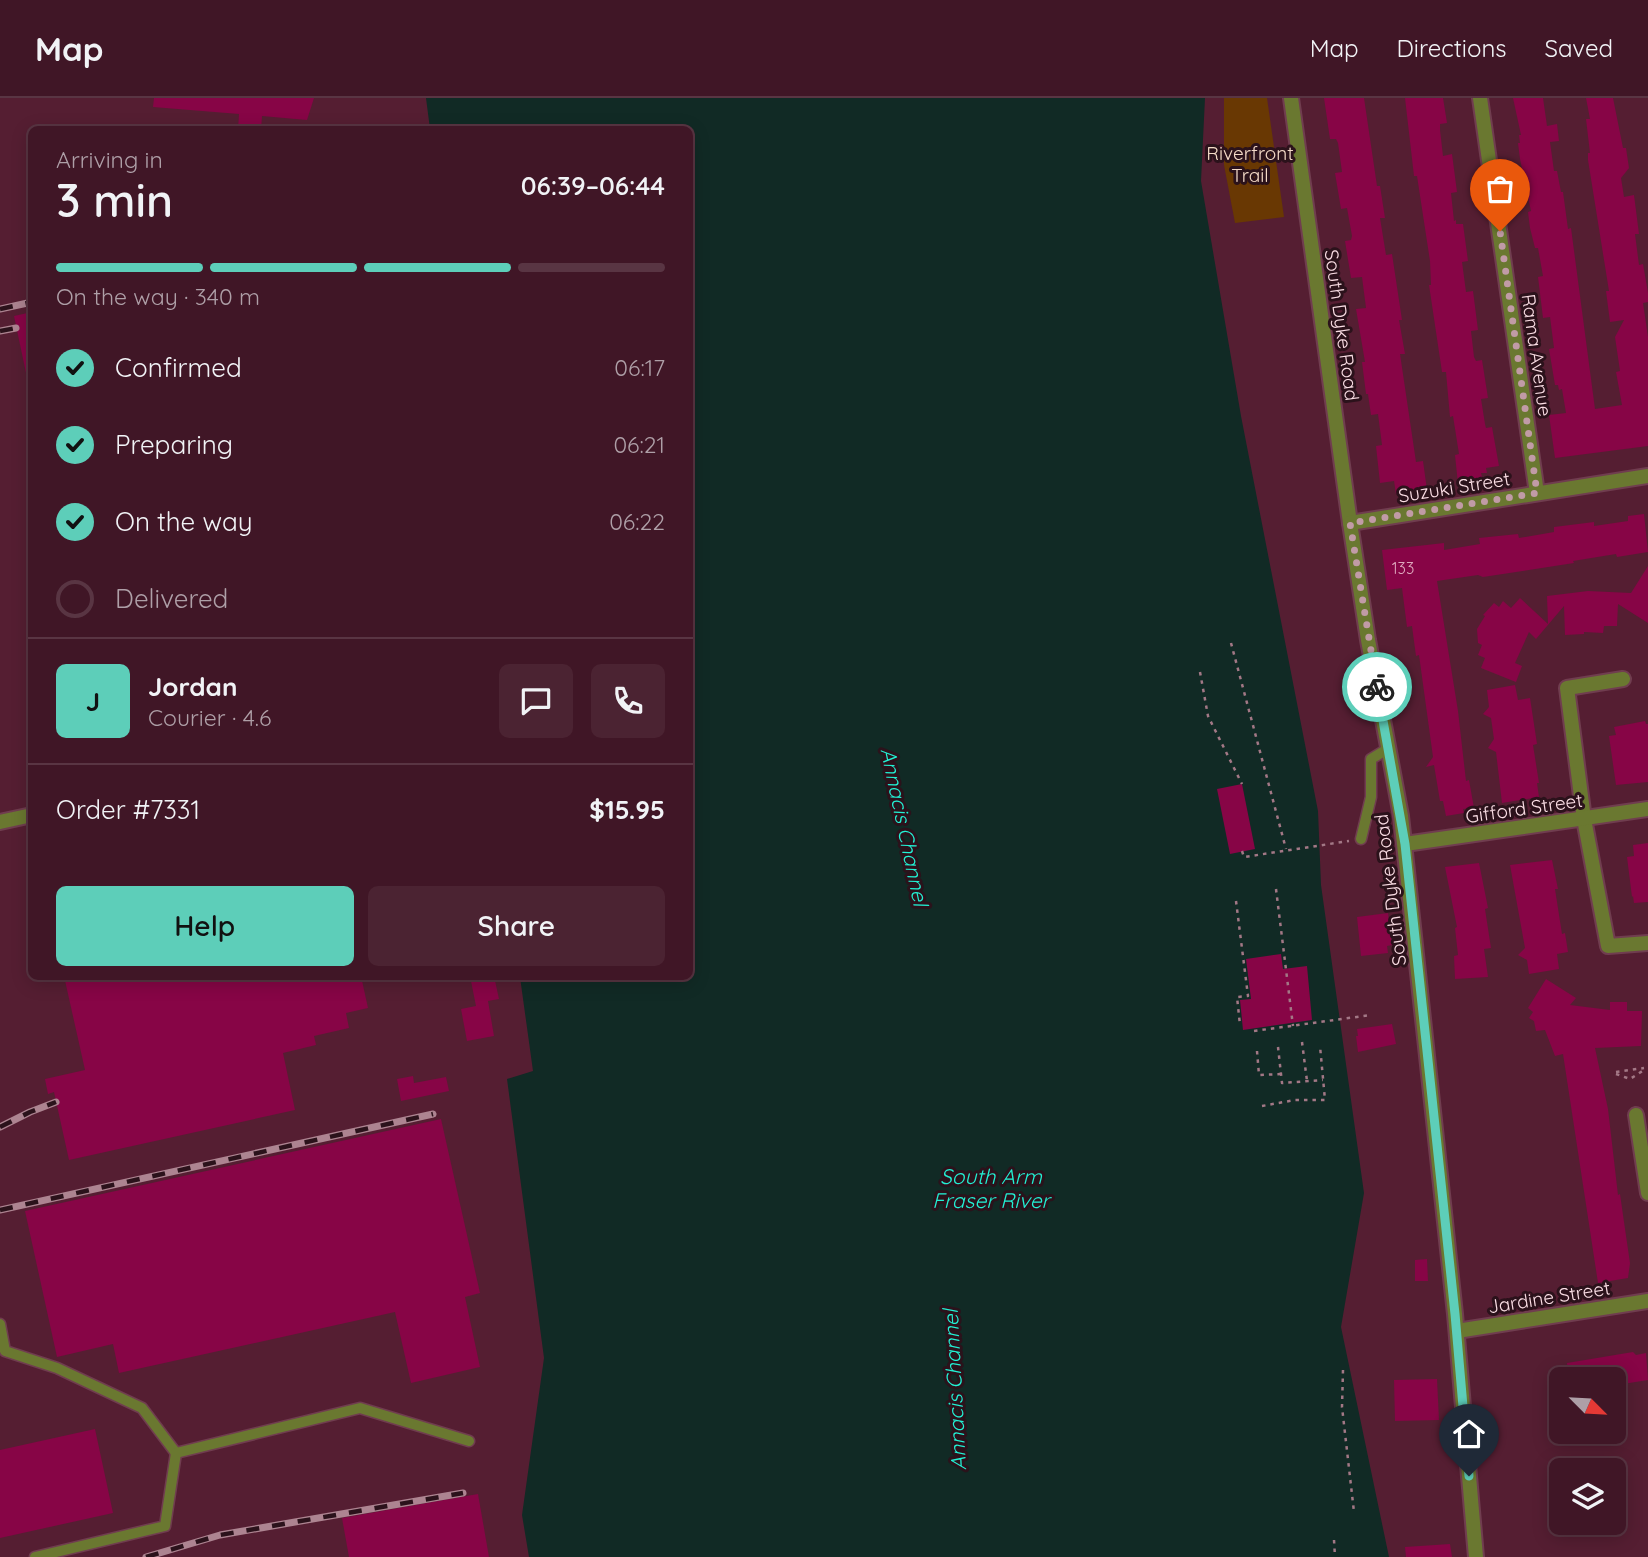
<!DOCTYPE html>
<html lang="en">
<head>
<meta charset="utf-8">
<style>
	body { margin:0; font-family:Quicksand,sans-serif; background:#4b2332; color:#f1f3f6; height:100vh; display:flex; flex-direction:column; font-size:26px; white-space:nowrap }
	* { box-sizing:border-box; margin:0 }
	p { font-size:23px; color:#ae9fa7 }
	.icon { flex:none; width:38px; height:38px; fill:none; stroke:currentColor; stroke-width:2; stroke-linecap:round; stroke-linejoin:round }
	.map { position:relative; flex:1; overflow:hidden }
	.sheet { position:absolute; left:28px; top:28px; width:665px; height:854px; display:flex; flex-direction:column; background:#401626; border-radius:10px; box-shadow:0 4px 18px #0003,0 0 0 2px #593543 }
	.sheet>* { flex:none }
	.needle { width:46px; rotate:114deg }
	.fabs { position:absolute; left:1549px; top:1269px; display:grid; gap:14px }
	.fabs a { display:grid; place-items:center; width:77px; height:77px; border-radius:10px; background:#401626; box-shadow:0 4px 18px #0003,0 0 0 2px #593543; font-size:35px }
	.pin { position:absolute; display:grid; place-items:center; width:60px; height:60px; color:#fff; margin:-72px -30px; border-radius:50% 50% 50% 0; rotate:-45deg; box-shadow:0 0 7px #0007 }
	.pin .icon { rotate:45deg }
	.courier { position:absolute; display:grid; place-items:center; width:70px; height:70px; margin:-35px; border:5px solid #5dceb9; border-radius:50%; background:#fff; color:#222; box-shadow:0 2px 9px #0007 }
	.overview em { font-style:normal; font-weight:600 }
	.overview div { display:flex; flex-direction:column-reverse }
	.overview { display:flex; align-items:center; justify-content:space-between; height:119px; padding:0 28px }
	h1 { font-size:46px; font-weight:600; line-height:52px }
	.bar { display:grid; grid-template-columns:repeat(4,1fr); gap:10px 7px; align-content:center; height:84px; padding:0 28px }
	.bar i { height:9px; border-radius:5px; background:#593543 }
	.bar .current { background:#5dceb9 }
	.bar p { grid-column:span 4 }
	.line { display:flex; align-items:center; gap:18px; padding:0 28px; border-top:2px solid #593543 }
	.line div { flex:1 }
	.round { display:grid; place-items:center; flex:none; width:74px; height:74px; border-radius:10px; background:#4b2332 }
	ol { padding:0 28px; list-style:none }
	li { display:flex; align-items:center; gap:21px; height:77px }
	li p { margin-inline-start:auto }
	li .icon { padding:7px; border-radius:50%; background:#5dceb9; color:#111; stroke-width:4 }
	li:last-child { color:#ae9fa7 }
	li i { width:38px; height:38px; border:4px solid #593543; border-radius:50% }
	.action { display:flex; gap:14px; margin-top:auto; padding:14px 28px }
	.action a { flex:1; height:80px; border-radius:10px; background:#5dceb9; color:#111; font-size:28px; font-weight:600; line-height:80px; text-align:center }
	.action a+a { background:#4b2332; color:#f1f3f6 }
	header { display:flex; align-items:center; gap:42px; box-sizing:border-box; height:98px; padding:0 35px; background:#401626; border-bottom:2px solid #593543 }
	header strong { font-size:33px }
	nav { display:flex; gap:38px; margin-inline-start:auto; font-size:24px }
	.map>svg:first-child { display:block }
	.green { fill:#693803 }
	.water { fill:#112a25 }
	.building { fill:#870546 }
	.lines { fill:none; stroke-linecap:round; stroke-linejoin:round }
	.lane-casing { stroke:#703d4f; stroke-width:13 }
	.street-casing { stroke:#703d4f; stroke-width:18 }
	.path { stroke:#a37886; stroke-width:2.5; stroke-dasharray:3.5 5; stroke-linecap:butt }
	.lane { stroke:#6a7830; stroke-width:10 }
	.street { stroke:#6a7830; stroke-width:14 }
	.rail-casing { stroke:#ad8491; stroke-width:7 }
	.rail { stroke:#2b121b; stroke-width:4.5; stroke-dasharray:13; stroke-linecap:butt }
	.done { stroke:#c19ba6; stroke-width:7; stroke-dasharray:0 12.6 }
	.route { stroke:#5dceb9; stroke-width:9 }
	.labels { text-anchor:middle; stroke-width:6; stroke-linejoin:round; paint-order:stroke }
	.number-label { font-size:16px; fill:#dea8bd }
	.park-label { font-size:19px; fill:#f5dbc8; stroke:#2b121b }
	.street-label { font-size:19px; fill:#fbdee5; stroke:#2b121b }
	.water-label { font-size:21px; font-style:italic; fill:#22f1d4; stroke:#2b121b }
</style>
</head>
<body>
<header>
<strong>Map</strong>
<nav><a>Map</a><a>Directions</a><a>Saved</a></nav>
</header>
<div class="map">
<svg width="1648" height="1459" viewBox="0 0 1648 1459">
	<rect width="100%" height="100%" fill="#551e32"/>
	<polygon class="green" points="1224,0 1267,0 1284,119 1235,125 1224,67"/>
	<polygon class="water" points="426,0 1205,0 1201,83 1241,318 1318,713 1321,787 1364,1095 1341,1229 1389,1459 529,1459 522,1417 544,1260 507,981 533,973 520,879 690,878 690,32 430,31"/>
	<g class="building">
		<polygon points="154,0 314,0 307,22 262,18 261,32 238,32 239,16 153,9"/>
		<polygon points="1324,0 1364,0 1377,88 1380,88 1385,120 1380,120 1386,157 1392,156 1402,222 1399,222 1405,256 1400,256 1416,364 1423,363 1427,392 1396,396 1394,383 1380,385 1376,348 1382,347 1378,316 1371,317 1368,296 1366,296 1362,264 1365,264 1356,211 1366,210 1362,179 1351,180 1345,143 1351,142 1352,138 1347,110 1341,111 1335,75 1342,74 1338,45 1336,41 1330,41"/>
		<polygon points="1405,0 1443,0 1447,25 1440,26 1440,32 1443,58 1452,56 1457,94 1451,95 1454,123 1456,122 1456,126 1463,126 1468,163 1462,164 1466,194 1473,193 1478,232 1471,233 1474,259 1476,263 1482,262 1488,300 1481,301 1485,326 1486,330 1492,329 1499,368 1486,370 1487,375 1481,375 1483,383 1458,386 1455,357 1459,356 1453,318 1450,319 1446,274 1442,274 1429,187 1431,187 1430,163 1417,78 1414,78"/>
		<polygon points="1513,0 1543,0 1547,28 1557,26 1559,43 1550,44 1554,73 1557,73 1561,94 1563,94 1568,131 1571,130 1595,311 1622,307 1616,274 1620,273 1615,239 1624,222 1610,224 1606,193 1609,193 1588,62 1588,55 1590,55 1586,21 1590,21 1586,0 1613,0 1623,50 1626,50 1629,70 1621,80 1624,99 1634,97 1639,136 1635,136 1639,167 1643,166 1648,195 1648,204 1643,205 1648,239 1648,348 1555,360 1549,317 1566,315 1562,291 1559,292 1558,287 1555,287 1549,251 1554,250 1550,219 1543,220 1538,179 1543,178 1538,150 1535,150 1530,130 1528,114 1531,113 1520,61 1518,45 1520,45 1519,37 1521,37"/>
		<polygon points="32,214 32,275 26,275 14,218"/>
		<polygon points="1644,416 1648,454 1617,459 1616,456 1573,463 1574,465 1483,479 1478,477 1437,483 1458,613 1466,683 1469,682 1474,710 1463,711 1464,715 1446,718 1443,703 1440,703 1434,667 1426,669 1433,659 1419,557 1416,558 1412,528 1407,529 1402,490 1387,492 1382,452 1444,445 1444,452 1480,446 1479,440 1518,436 1519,440 1554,434 1554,429 1594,424 1594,428 1628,423 1628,418"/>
		<polygon points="1648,468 1648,525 1618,506 1617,528 1604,528 1603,535 1584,534 1584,536 1565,537 1564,508 1536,541 1529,534 1515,565 1522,568 1516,584 1481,570 1485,560 1478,557 1482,547 1478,545 1477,531 1485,518 1483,517 1494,505 1499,509 1503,503 1511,510 1520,500 1548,526 1547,498 1588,493 1631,495"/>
		<polygon points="1515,587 1518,602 1530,600 1537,646 1533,647 1539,685 1537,685 1539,699 1502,705 1496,654 1488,650 1494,641 1491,620 1483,616 1489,609 1487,592"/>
		<polygon points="1645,623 1646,626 1648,626 1648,684 1616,687 1609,638 1616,637 1614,629"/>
		<polygon points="1242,686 1255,751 1230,756 1217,691"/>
		<polygon points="1648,745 1648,804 1634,805 1633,798 1632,799 1627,759 1634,758 1633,747"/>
		<polygon points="1552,762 1558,791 1555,791 1562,836 1565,835 1568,854 1557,856 1559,871 1529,876 1527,862 1518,857 1525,850 1510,767"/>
		<polygon points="1479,765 1488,810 1485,811 1491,850 1484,851 1488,879 1455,881 1454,858 1458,857 1455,830 1457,829 1445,769"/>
		<polygon points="1388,815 1392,847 1387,848 1388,855 1361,858 1357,819"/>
		<polygon points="1281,856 1283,871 1307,868 1312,922 1243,932 1240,902 1251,901 1246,861"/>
		<polygon points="64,878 361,878 368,910 346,915 349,930 314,938 316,947 283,955 295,1012 69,1062 54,994 48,996 45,981 85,972"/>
		<polygon points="470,878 494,878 499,901 488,903 494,938 467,943 461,911 476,908"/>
		<polygon points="1546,881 1576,900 1570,907 1610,912 1610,904 1627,904 1627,913 1642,913 1641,948 1595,950 1608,1011 1618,1097 1620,1096 1624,1124 1630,1165 1628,1180 1598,1185 1563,956 1555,958 1545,932 1536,933 1534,923 1529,920 1533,914 1528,910"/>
		<polygon points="1392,926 1396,946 1358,954 1356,938 1358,938 1357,931"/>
		<polygon points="413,978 414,985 446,979 449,993 401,1003 397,981"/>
		<polygon points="441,1021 480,1195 465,1199 480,1269 411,1285 395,1214 119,1275 113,1246 57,1259 25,1113"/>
		<polygon points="1427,1161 1428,1183 1415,1183 1415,1162"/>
		<polygon points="1633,1254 1636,1257 1646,1255 1648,1282 1623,1286 1623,1281 1569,1281 1567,1265"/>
		<polygon points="1437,1281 1439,1322 1395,1323 1394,1282"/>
		<polygon points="95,1331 113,1415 0,1440 0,1352"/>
		<polygon points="478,1396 489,1459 349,1459 342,1420"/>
		<polygon points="1450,1446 1452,1459 1406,1459 1405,1449"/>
	</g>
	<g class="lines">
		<defs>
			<g id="lane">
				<polyline points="1361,741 1371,699 1371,661 1389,650"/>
				<polyline points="0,1226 5,1253 57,1270 142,1310 176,1355"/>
				<polyline points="35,1459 165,1428 176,1355 360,1310 469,1343"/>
			</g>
			<g id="street">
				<polyline points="1291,0 1350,425 1368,542 1401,718 1455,1216 1476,1459"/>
				<polyline points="1480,0 1537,395"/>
				<polyline points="1350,425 1648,378"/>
				<polyline points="1623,581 1567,590 1584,721 1608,848 1648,845"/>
				<polyline points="0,724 32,717"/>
				<polyline points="1405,746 1648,711"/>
				<polyline points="1636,1017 1648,1095"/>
				<polyline points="1457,1233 1648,1203"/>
			</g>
		</defs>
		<use href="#lane" class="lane-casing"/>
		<use href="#street" class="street-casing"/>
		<g class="path">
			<polyline points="1231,545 1286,751"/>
			<polyline points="1200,574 1208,618 1242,686"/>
			<polyline points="1242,753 1244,759 1349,743"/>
			<polyline points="1276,791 1293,928"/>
			<polyline points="1236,803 1248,898 1237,899 1240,927"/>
			<polyline points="1254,933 1371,917"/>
			<polyline points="1302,944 1307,983"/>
			<polyline points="1278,949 1282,985 1323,982"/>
			<polyline points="1257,953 1259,977 1281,976"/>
			<polyline points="1616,974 1644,970"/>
			<polyline points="1616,976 1630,981 1644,972"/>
			<polyline points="1262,1008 1295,1002 1325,1002 1320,948"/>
			<polyline points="1343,1272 1342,1309 1354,1414"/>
			<polyline points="1334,1442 1335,1459"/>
		</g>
		<use href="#lane" class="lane"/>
		<use href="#street" class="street"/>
		<defs>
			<g id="rail">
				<polyline points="0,211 32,204"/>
				<polyline points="0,233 16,230"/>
				<polyline points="0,1029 30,1014 56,1004"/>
				<polyline points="0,1112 433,1016"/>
				<polyline points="146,1459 220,1437 463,1395"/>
			</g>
		</defs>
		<use href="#rail" class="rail-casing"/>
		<use href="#rail" class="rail"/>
	</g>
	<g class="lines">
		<polyline class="done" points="1377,589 1350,425 1537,395 1500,133"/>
		<polyline class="route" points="1377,589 1405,746 1455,1216 1469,1378"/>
	</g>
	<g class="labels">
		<g class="number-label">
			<text x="1403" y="476">133</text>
		</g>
		<g class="park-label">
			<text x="1250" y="62">Riverfront<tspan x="1250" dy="22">Trail</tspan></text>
		</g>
		<g class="street-label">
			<text transform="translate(1342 227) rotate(82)" y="7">South Dyke Road</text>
			<text transform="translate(1537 257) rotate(82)" y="7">Rama Avenue</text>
			<text transform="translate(1454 389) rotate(-9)" y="7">Suzuki Street</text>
			<text transform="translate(1524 710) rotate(-8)" y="7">Gifford Street</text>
			<text transform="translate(1390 792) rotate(-97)" y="7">South Dyke Road</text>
			<text transform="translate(1549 1199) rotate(-9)" y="7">Jardine Street</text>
		</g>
		<g class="water-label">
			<text transform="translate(904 729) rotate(78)" y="7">Annacis Channel</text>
			<text x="991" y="1086">South Arm<tspan x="991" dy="24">Fraser River</tspan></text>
			<text transform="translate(955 1292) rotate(-93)" y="7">Annacis Channel</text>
		</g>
	</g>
</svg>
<div class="fabs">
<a><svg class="needle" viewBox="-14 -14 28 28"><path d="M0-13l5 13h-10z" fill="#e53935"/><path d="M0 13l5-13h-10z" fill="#ae9fa7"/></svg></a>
<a><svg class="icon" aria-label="layers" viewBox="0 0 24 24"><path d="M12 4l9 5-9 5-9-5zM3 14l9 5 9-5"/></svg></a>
</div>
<div class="pin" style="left:1500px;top:133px;background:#ea580c"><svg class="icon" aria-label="bag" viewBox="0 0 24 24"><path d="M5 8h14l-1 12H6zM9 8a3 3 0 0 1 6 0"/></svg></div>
<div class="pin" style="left:1469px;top:1378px;background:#1f2937"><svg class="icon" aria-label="home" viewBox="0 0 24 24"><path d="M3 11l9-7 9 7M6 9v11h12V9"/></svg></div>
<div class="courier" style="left:1377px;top:589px"><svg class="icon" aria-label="bike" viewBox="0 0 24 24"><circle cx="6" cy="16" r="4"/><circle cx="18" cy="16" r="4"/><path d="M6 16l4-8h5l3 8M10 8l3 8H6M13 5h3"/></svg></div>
<section class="sheet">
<div class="overview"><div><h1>3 min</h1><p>Arriving in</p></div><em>06:39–06:44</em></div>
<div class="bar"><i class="current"></i><i class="current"></i><i class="current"></i><i></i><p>On the way · 340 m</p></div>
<ol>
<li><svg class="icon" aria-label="check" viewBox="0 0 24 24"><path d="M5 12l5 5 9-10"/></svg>Confirmed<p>06:17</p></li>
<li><svg class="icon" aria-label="check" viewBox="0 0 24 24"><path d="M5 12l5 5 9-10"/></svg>Preparing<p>06:21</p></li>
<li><svg class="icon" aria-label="check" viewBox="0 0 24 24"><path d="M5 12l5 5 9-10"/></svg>On the way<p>06:22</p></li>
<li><i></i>Delivered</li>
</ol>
<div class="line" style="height:126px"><b class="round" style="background:#5dceb9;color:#111">J</b><div><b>Jordan</b><p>Courier · 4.6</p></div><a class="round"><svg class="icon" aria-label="chat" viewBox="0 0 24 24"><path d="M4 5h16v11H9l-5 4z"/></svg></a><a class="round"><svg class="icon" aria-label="phone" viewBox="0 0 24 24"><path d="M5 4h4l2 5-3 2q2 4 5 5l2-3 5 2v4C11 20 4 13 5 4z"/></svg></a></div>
<div class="line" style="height:91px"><div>Order #7331</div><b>$15.95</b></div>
<div class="action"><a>Help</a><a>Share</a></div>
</section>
</div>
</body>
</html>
